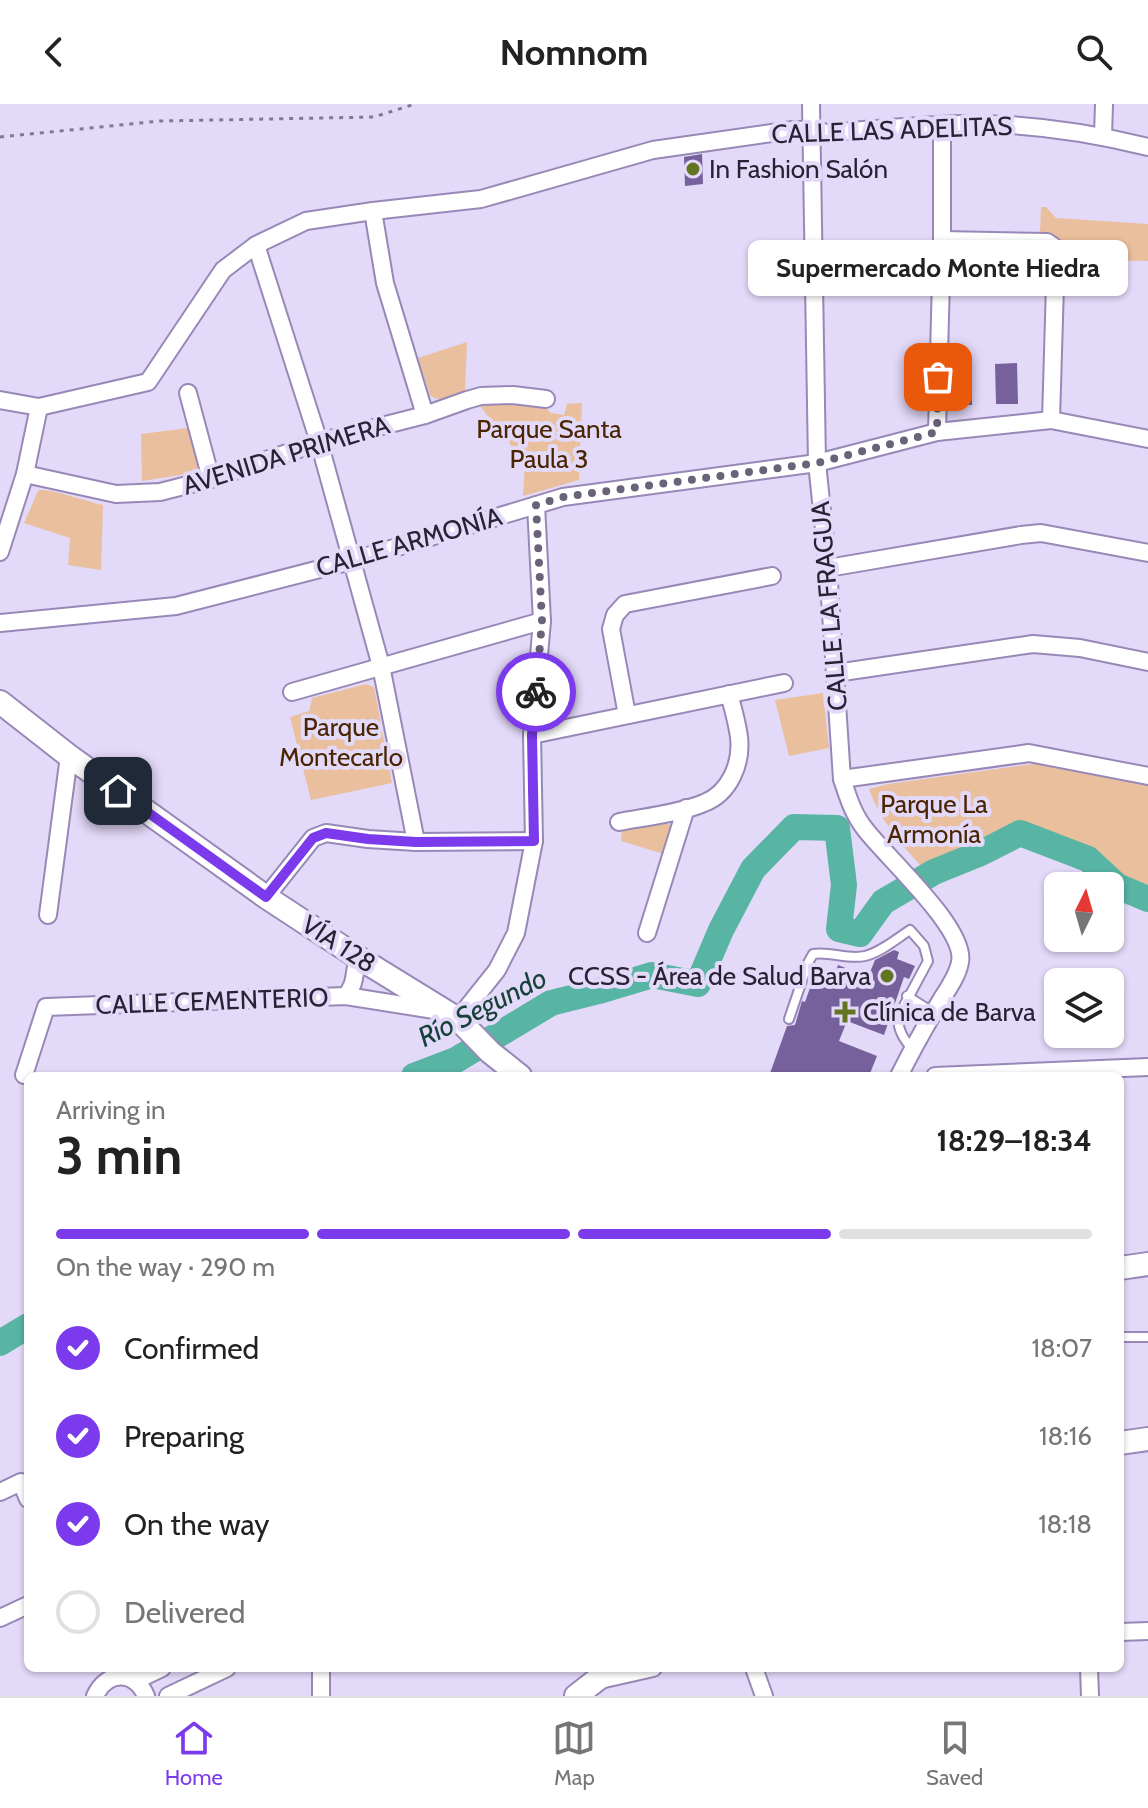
<!DOCTYPE html>
<html lang="en">
<head>
<meta charset="utf-8">
<style>
	body { margin:0; font-family:Cabin,sans-serif; background:#f2f2f2; color:#222; height:100vh; display:flex; flex-direction:column; font-size:30px; white-space:nowrap }
	* { box-sizing:border-box; margin:0 }
	p { font-size:26px; color:#767676 }
	.icon { flex:none; width:44px; height:44px; fill:none; stroke:currentColor; stroke-width:2; stroke-linecap:round; stroke-linejoin:round }
	.map { position:relative; flex:1; overflow:hidden }
	.sheet { position:absolute; left:24px; top:968px; width:1100px; height:600px; display:flex; flex-direction:column; background:#fff; border-radius:12px; box-shadow:0 2px 6px #0004 }
	.sheet>* { flex:none }
	.needle { width:52px; rotate:5deg }
	.tools { position:absolute; left:1044px; top:768px; display:grid; gap:16px }
	.tools a { display:grid; place-items:center; width:80px; height:80px; border-radius:12px; background:#fff; box-shadow:0 2px 6px #0004; font-size:40px }
	.pin { position:absolute; display:grid; place-items:center; width:68px; height:68px; color:#fff; margin:-34px; border-radius:16px; box-shadow:0 4px 12px #0006 }
	.courier { position:absolute; display:grid; place-items:center; width:80px; height:80px; margin:-40px; border:6px solid #7c3aed; border-radius:50%; background:#fff; color:#222; box-shadow:0 2px 10px #0007 }
	.bubble { position:absolute; height:56px; border-radius:12px; background:#fff; box-shadow:0 2px 6px #0004; font-size:26px; font-weight:700; line-height:56px; text-align:center }
	.headline em { font-style:normal; font-weight:700 }
	.headline div { display:flex; flex-direction:column-reverse }
	.headline { display:flex; align-items:center; justify-content:space-between; height:136px; padding:0 32px }
	h1 { font-size:52px; font-weight:700; line-height:60px }
	.bar { display:grid; grid-template-columns:repeat(4,1fr); gap:12px 8px; align-content:center; height:96px; padding:0 32px }
	.bar i { height:10px; border-radius:6px; background:#e0e0e0 }
	.bar .selected { background:#7c3aed }
	.bar p { grid-column:span 4 }
	ol { padding:0 32px; list-style:none }
	li { display:flex; align-items:center; gap:24px; height:88px }
	li p { margin-inline-start:auto }
	li .icon { padding:8px; border-radius:50%; background:#7c3aed; color:#fff; stroke-width:4 }
	li:last-child { color:#767676 }
	li i { width:44px; height:44px; border:4px solid #e0e0e0; border-radius:50% }
	header { display:flex; justify-content:space-between; align-items:center; height:104px; padding:0 32px; background:#fff; font-size:36px; font-weight:700 }
	.dock { display:flex; justify-content:space-around; align-items:center; height:112px; border-top:2px solid #e0e0e0; background:#fff; font-size:22px; color:#767676 }
	.dock a { display:grid; justify-items:center; gap:4px }
	.dock .selected { color:#7c3aed }
	.map>svg:first-child { display:block }
	.green { fill:#e9bf9e }
	.lines { fill:none; stroke-linecap:round; stroke-linejoin:round }
	.river { stroke:#58b4a3; stroke-width:26 }
	.building { fill:#77619c }
	.lane-casing { stroke:#9888b7; stroke-width:12 }
	.street-casing { stroke:#9888b7; stroke-width:20 }
	.secondary-casing { stroke:#9888b7; stroke-width:26 }
	.path { stroke:#817891; stroke-width:3; stroke-dasharray:4 6; stroke-linecap:butt }
	.lane { stroke:#fff; stroke-width:8 }
	.street { stroke:#fff; stroke-width:16 }
	.secondary { stroke:#fff; stroke-width:22 }
	.done { stroke:#6a6279; stroke-width:8; stroke-dasharray:0 14.4 }
	.route { stroke:#7c3aed; stroke-width:10 }
	.poi-dot { fill:#647522; stroke:#e3d9f8; stroke-width:3 }
	.labels { text-anchor:middle; stroke-width:8; stroke-linejoin:round; paint-order:stroke }
	.street-label { font-size:26px; fill:#292235; stroke:#e3d9f8 }
	.poi-label { font-size:26px; fill:#292235; stroke:#e3d9f8; text-anchor:start }
	.park-label { font-size:26px; fill:#4a2500; stroke:#e3d9f8 }
	.water-label { font-size:28px; font-style:italic; fill:#17423a; stroke:#e3d9f8 }
</style>
</head>
<body>
<header><svg class="icon" aria-label="back" viewBox="0 0 24 24"><path d="M15 5l-7 7 7 7"/></svg>Nomnom<svg class="icon" aria-label="search" viewBox="0 0 24 24"><circle cx="10" cy="10" r="6"/><path d="M15 15l6 6"/></svg></header>
<div class="map">
<svg width="1148" height="1592" viewBox="0 0 1148 1592">
	<rect width="100%" height="100%" fill="#e3d9f8"/>
	<g class="green">
		<path d="M1041,103H1046L1056,114L1148,120V157L1065,156C1059,141 1055,132 1040,128Z"/>
		<path d="M467,238L465,288C453,292 440,300 430,291L418,254Z"/>
		<polygon points="509,299 541,299 551,309 564,311 567,300 582,299 579,376 523,392 525,359 480,302"/>
		<polygon points="188,324 200,368 142,377 141,330"/>
		<path d="M42,386C61,387 83,397 103,401L101,466L68,461L70,434L24,419L38,387Z"/>
		<polygon points="366,580 374,583 392,679 311,696 290,613 309,607 312,594"/>
		<polygon points="823,589 829,644 789,652 775,596"/>
		<path d="M1039,659L1148,679V782L1121,772L1094,748L1023,718L923,764C901,740 880,716 869,685L888,680Z"/>
		<polygon points="655,718 673,721 667,751 621,737 622,727"/>
	</g>
	<g class="lines">
		<g class="river">
			<polyline points="414,972 456,956 551,899 599,887 652,871 698,880 721,826 753,765 794,723 837,724 844,781 839,825 860,830 883,798 934,768 981,749 1020,729 1088,755 1117,782 1148,795"/>
			<polyline points="0,1239 28,1222"/>
		</g>
	</g>
	<g class="building">
		<polygon points="702,50 703,80 685,82 684,53"/>
		<polygon points="971,258 972,301 950,301 950,259"/>
		<polygon points="1017,259 1018,300 996,300 995,260"/>
		<polygon points="894,846 899,848 897,855 915,862 909,875 904,873 884,931 847,917 839,937 877,952 869,972 769,972 787,922 795,921 802,897 805,898 817,864 835,870 838,861 868,873 875,856"/>
	</g>
	<g class="lines">
		<defs>
			<g id="lane">
				<polyline points="907,892 934,909"/>
				<path d="M789,915L808,859L813,850C830,847 848,856 865,852C881,848 896,835 910,826L924,842L928,857L898,913C898,927 904,935 912,945"/>
				<polyline points="1120,1233 1148,1233"/>
			</g>
			<g id="street">
				<path d="M811,0L817,359L828,464L842,675C848,693 853,710 865,725C885,752 967,825 960,858C958,871 948,885 941,896C926,921 912,946 899,972"/>
				<polyline points="1103,32 1104,0"/>
				<polyline points="373,107 385,179 425,311"/>
				<polyline points="942,136 1047,138 1053,142 1056,147 1051,316"/>
				<polyline points="256,141 319,338 381,562 416,738"/>
				<polyline points="188,289 211,375"/>
				<path d="M0,296L39,303L148,278L223,166L256,141L306,117L373,107L481,95L653,46L793,26H812L828,29C874,25 919,21 964,20C1027,19 1088,28 1148,43"/>
				<polyline points="937,328 942,136 942,21"/>
				<polyline points="25,370 116,390 160,388 211,375 319,338 425,311 467,296 481,292 513,291 546,295"/>
				<polyline points="0,448 25,370 39,303"/>
				<polyline points="828,464 1021,431 1041,429 1148,449"/>
				<polyline points="0,519 176,502 351,457 563,393 817,359 937,328 1051,316 1148,335"/>
				<polyline points="836,569 1033,540 1080,544 1148,558"/>
				<polyline points="292,588 542,517"/>
				<polyline points="627,611 611,525 615,511 625,500 772,472"/>
				<polyline points="532,631 784,579"/>
				<polyline points="842,675 1029,649 1148,672"/>
				<path d="M619,718C645,713 681,709 704,699C730,689 742,659 739,633C737,618 733,604 729,590"/>
				<polyline points="266,793 313,734 326,729 368,735 416,738 534,737"/>
				<polyline points="48,811 69,652"/>
				<polyline points="647,829 686,704"/>
				<path d="M346,892C358,876 352,869 359,854"/>
				<polyline points="458,915 497,866 516,829 534,737 532,631 542,517 536,401"/>
				<polyline points="24,971 46,903 346,892 440,907"/>
				<polyline points="935,972 1148,963"/>
				<polyline points="0,1388 21,1378 28,1395"/>
				<polyline points="0,1514 28,1501"/>
				<polyline points="1120,1528 1148,1527"/>
				<polyline points="321,1564 321,1592"/>
				<polyline points="754,1564 764,1592"/>
				<polyline points="1089,1564 1090,1592"/>
				<polyline points="600,1576 653,1564"/>
				<polyline points="135,1577 162,1564"/>
				<path d="M95,1592C107,1566 135,1566 146,1592"/>
				<polyline points="168,1592 227,1564"/>
			</g>
			<g id="secondary">
				<polyline points="0,598 69,652 266,793 359,854 458,915 490,948 520,972"/>
				<polyline points="1120,1164 1148,1160"/>
				<polyline points="1120,1339 1148,1335"/>
				<polyline points="576,1592 612,1564"/>
			</g>
		</defs>
		<use href="#lane" class="lane-casing"/>
		<use href="#street" class="street-casing"/>
		<use href="#secondary" class="secondary-casing"/>
		<polyline class="path" points="0,33 160,17 374,13 415,0"/>
		<use href="#lane" class="lane"/>
		<use href="#street" class="street"/>
		<use href="#secondary" class="secondary"/>
	</g>
	<g class="lines">
		<polyline class="done" points="536,588 542,517 536,401 563,393 817,359 937,328 938,273"/>
		<polyline class="route" points="118,687 266,793 313,734 326,729 368,735 416,738 534,737 532,631 536,588"/>
	</g>
	<g class="poi-dot">
		<circle cx="693" cy="65" r="8"/>
		<circle cx="887" cy="872" r="8"/>
		<path d="M841 896h8v8h8v8h-8v8h-8v-8h-8v-8h8z"/>
	</g>
	<g class="labels">
		<g class="street-label">
			<text transform="translate(892 26) rotate(-2)" y="9">CALLE LAS ADELITAS</text>
			<text transform="translate(286 351) rotate(-17)" y="9">AVENIDA PRIMERA</text>
			<text transform="translate(409 438) rotate(-16)" y="9">CALLE ARMONÍA</text>
			<text transform="translate(829 502) rotate(-95)" y="9">CALLE LA FRAGUA</text>
			<text transform="translate(339 840) rotate(33)" y="9">VÍA 128</text>
			<text transform="translate(212 897) rotate(-2)" y="9">CALLE CEMENTERIO</text>
		</g>
		<g class="poi-label">
			<text x="709" y="74">In Fashion Salón</text>
			<text x="871" y="881" text-anchor="end">CCSS - Área de Salud Barva</text>
			<text x="863" y="917">Clínica de Barva</text>
		</g>
		<g class="park-label">
			<text x="549" y="334">Parque Santa<tspan x="549" dy="30">Paula 3</tspan></text>
			<text x="341" y="632">Parque<tspan x="341" dy="30">Montecarlo</tspan></text>
			<text x="934" y="709">Parque La<tspan x="934" dy="30">Armonía</tspan></text>
		</g>
		<g class="water-label">
			<text transform="translate(482 903) rotate(-27)" y="10">Río Segundo</text>
		</g>
	</g>
</svg>
<div class="tools">
<a><svg class="needle" viewBox="-14 -14 28 28"><path d="M0-13l5 13h-10z" fill="#e53935"/><path d="M0 13l5-13h-10z" fill="#767676"/></svg></a>
<a><svg class="icon" aria-label="layers" viewBox="0 0 24 24"><path d="M12 4l9 5-9 5-9-5zM3 14l9 5 9-5"/></svg></a>
</div>
<div class="pin" style="left:938px;top:273px;background:#ea580c"><svg class="icon" aria-label="bag" viewBox="0 0 24 24"><path d="M5 8h14l-1 12H6zM9 8a3 3 0 0 1 6 0"/></svg></div>
<div class="pin" style="left:118px;top:687px;background:#1f2937"><svg class="icon" aria-label="home" viewBox="0 0 24 24"><path d="M3 11l9-7 9 7M6 9v11h12V9"/></svg></div>
<div class="courier" style="left:536px;top:588px"><svg class="icon" aria-label="bike" viewBox="0 0 24 24"><circle cx="6" cy="16" r="4"/><circle cx="18" cy="16" r="4"/><path d="M6 16l4-8h5l3 8M10 8l3 8H6M13 5h3"/></svg></div>
<div class="bubble" style="left:748px;top:136px;width:380px">Supermercado Monte Hiedra</div>
<section class="sheet">
<div class="headline"><div><h1>3 min</h1><p>Arriving in</p></div><em>18:29–18:34</em></div>
<div class="bar"><i class="selected"></i><i class="selected"></i><i class="selected"></i><i></i><p>On the way · 290 m</p></div>
<ol>
<li><svg class="icon" aria-label="check" viewBox="0 0 24 24"><path d="M5 12l5 5 9-10"/></svg>Confirmed<p>18:07</p></li>
<li><svg class="icon" aria-label="check" viewBox="0 0 24 24"><path d="M5 12l5 5 9-10"/></svg>Preparing<p>18:16</p></li>
<li><svg class="icon" aria-label="check" viewBox="0 0 24 24"><path d="M5 12l5 5 9-10"/></svg>On the way<p>18:18</p></li>
<li><i></i>Delivered</li>
</ol>
</section>
</div>
<nav class="dock">
<a class="selected"><svg class="icon" aria-label="home" viewBox="0 0 24 24"><path d="M3 11l9-7 9 7M6 9v11h12V9"/></svg>Home</a>
<a><svg class="icon" aria-label="map" viewBox="0 0 24 24"><path d="M3 6l6-2 6 2 6-2v14l-6 2-6-2-6 2zM9 4v14M15 6v14"/></svg>Map</a>
<a><svg class="icon" aria-label="saved" viewBox="0 0 24 24"><path d="M7 4h10v16l-5-4-5 4z"/></svg>Saved</a>
</nav>
</body>
</html>
